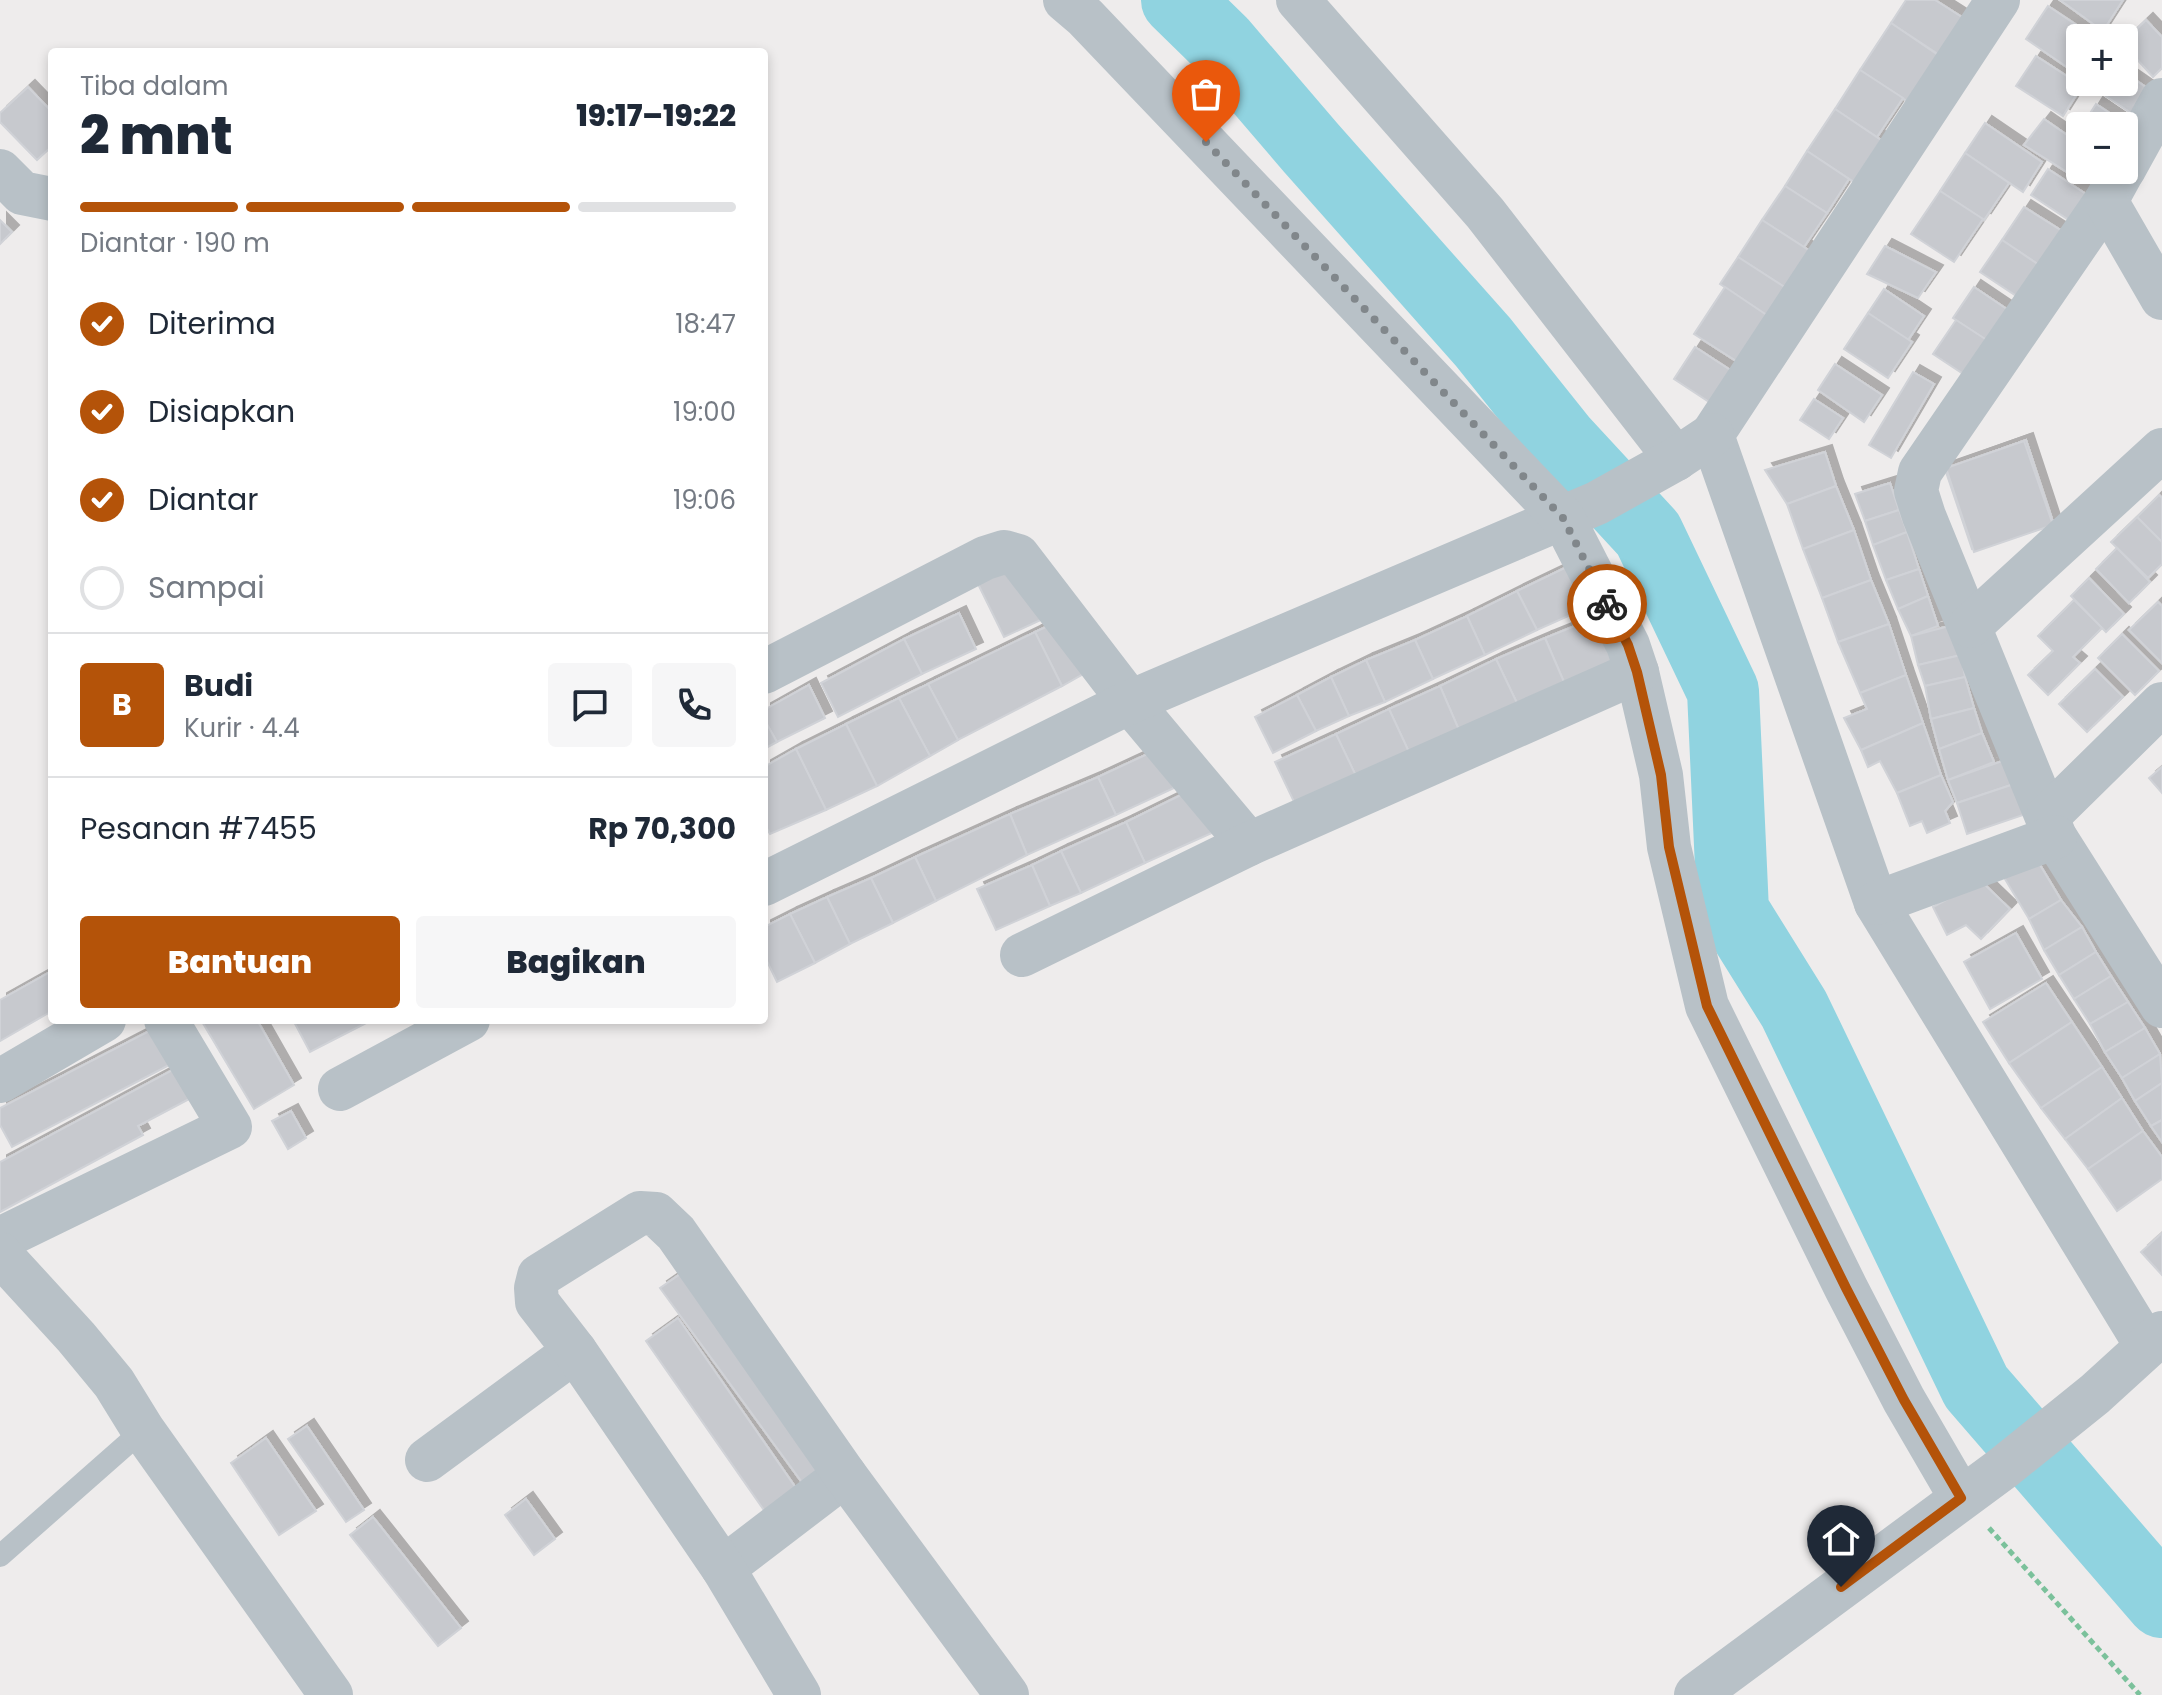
<!DOCTYPE html>
<html lang="id">
<head>
<meta charset="utf-8">
<style>
	body { margin:0; font-family:Poppins,sans-serif; background:#f6f6f7; color:#1f2937; height:100vh; display:flex; flex-direction:column; font-size:30px; white-space:nowrap }
	* { box-sizing:border-box; margin:0 }
	p { font-size:26px; color:#747a83 }
	.icon { flex:none; width:44px; height:44px; fill:none; stroke:currentColor; stroke-width:2; stroke-linecap:round; stroke-linejoin:round }
	.map { position:relative; flex:1; overflow:hidden }
	.side { position:absolute; left:48px; top:48px; width:720px; height:976px; display:flex; flex-direction:column; background:#fff; border-radius:8px; box-shadow:0 4px 12px #0003 }
	.side>* { flex:none }
	.controls { position:absolute; left:2066px; top:24px; display:grid; gap:16px }
	.controls a { display:grid; place-items:center; width:72px; height:72px; border-radius:8px; background:#fff; box-shadow:0 4px 12px #0003; font-size:40px }
	.pin { position:absolute; display:grid; place-items:center; width:68px; height:68px; color:#fff; margin:-82px -34px; border-radius:50% 50% 50% 0; rotate:-45deg; box-shadow:0 0 8px #0007 }
	.pin .icon { rotate:45deg }
	.courier { position:absolute; display:grid; place-items:center; width:80px; height:80px; margin:-40px; border:6px solid #b45309; border-radius:50%; background:#fff; color:#222; box-shadow:0 2px 10px #0007 }
	.summary em { font-style:normal; font-weight:800 }
	.summary div { display:flex; flex-direction:column-reverse }
	.summary { display:flex; align-items:center; justify-content:space-between; height:136px; padding:0 32px }
	h1 { font-size:52px; font-weight:800; line-height:60px }
	.bar { display:grid; grid-template-columns:repeat(4,1fr); gap:12px 8px; align-content:center; height:96px; padding:0 32px }
	.bar i { height:10px; border-radius:6px; background:#e0e1e3 }
	.bar .on { background:#b45309 }
	.bar p { grid-column:span 4 }
	.line { display:flex; align-items:center; gap:20px; padding:0 32px; border-top:2px solid #e0e1e3 }
	.line div { flex:1 }
	.round { display:grid; place-items:center; flex:none; width:84px; height:84px; border-radius:8px; background:#f6f6f7 }
	ol { padding:0 32px; list-style:none }
	li { display:flex; align-items:center; gap:24px; height:88px }
	li p { margin-inline-start:auto }
	li .icon { padding:8px; border-radius:50%; background:#b45309; color:#fff; stroke-width:4 }
	li:last-child { color:#747a83 }
	li i { width:44px; height:44px; border:4px solid #e0e1e3; border-radius:50% }
	.cta { display:flex; gap:16px; margin-top:auto; padding:16px 32px }
	.cta a { flex:1; height:92px; border-radius:8px; background:#b45309; color:#fff; font-size:32px; font-weight:800; line-height:92px; text-align:center }
	.cta a+a { background:#f6f6f7; color:#1f2937 }
	.map>svg:first-child { display:block }
	.lines { fill:none; stroke-linecap:round; stroke-linejoin:round }
	.river { stroke:#90d3e0; stroke-width:72 }
	.building { fill:#c7c9ce; stroke:#d0d2d7; stroke-width:2; filter:url(#shadow) }
	.path { stroke:#7bc19b; stroke-width:5; stroke-dasharray:6 4; stroke-linecap:butt }
	.service { stroke:#b8c1c7; stroke-width:22 }
	.minor { stroke:#b8c1c7; stroke-width:44 }
	.tertiary { stroke:#b8c1c7; stroke-width:44 }
	.done { stroke:#81878b; stroke-width:8; stroke-dasharray:0 14.4 }
	.route { stroke:#b45309; stroke-width:10 }
</style>
</head>
<body>
<div class="map">
<svg width="2162" height="1695" viewBox="0 0 2162 1695">
	<defs>
		<filter id="shadow"><feDropShadow dx="7" dy="-7" stdDeviation="0" flood-color="#0004"/></filter>
	</defs>
	<rect width="100%" height="100%" fill="#eeecec"/>
	<g class="lines">
		<polyline class="river" points="1177,0 1221,43 1311,148 1483,342 1562,441 1648,534 1723,691 1733,911 1794,1009 1976,1387 2162,1602"/>
	</g>
	<g class="building">
		<polygon points="1906,0 1935,0 1968,21 1944,58 1891,23"/>
		<polygon points="2060,0 2123,0 2103,31"/>
		<polygon points="2048,6 2096,38 2080,38 2080,76 2026,39"/>
		<polygon points="2146,20 2162,37 2162,68 2153,77 2124,45 2124,41"/>
		<polygon points="1891,23 1938,55 1907,101 1860,70"/>
		<polygon points="2036,56 2082,86 2063,116 2016,86"/>
		<polygon points="1860,70 1903,98 1877,137 1835,109"/>
		<polygon points="2124,72 2150,90 2134,115 2091,86 2094,82 2124,82"/>
		<polygon points="28,87 52,112 52,146 37,160 0,122 0,113"/>
		<polygon points="2096,104 2132,128 2082,126"/>
		<polygon points="1835,109 1881,140 1854,182 1807,151"/>
		<polygon points="2044,119 2080,144 2080,170 2090,170 2083,182 2024,145"/>
		<polygon points="1985,123 2042,162 2023,192 1965,153"/>
		<polygon points="1807,151 1849,179 1827,213 1785,186"/>
		<polygon points="1965,153 2009,183 1984,220 1940,191"/>
		<polygon points="2048,169 2092,198 2075,224 2031,195"/>
		<polygon points="1785,186 1827,213 1804,247 1762,220"/>
		<polygon points="1940,191 1983,219 1954,262 1911,234"/>
		<polygon points="2024,207 2070,236 2048,271 2002,240"/>
		<polygon points="0,220 12,232 0,244"/>
		<polygon points="1762,220 1810,251 1786,288 1738,257"/>
		<polygon points="2002,240 2045,269 2024,301 1980,272"/>
		<polygon points="1885,246 1936,272 1918,298 1867,274"/>
		<polygon points="1738,257 1786,288 1768,316 1720,284"/>
		<polygon points="1725,287 1771,318 1741,364 1694,334"/>
		<polygon points="1974,287 2014,314 1994,345 1953,318"/>
		<polygon points="1884,289 1924,316 1908,340 1868,313"/>
		<polygon points="1868,313 1912,342 1888,378 1844,349"/>
		<polygon points="1956,320 1996,346 1974,381 1933,354"/>
		<polygon points="1695,347 1747,381 1726,413 1674,379"/>
		<polygon points="1835,364 1882,395 1864,422 1818,390"/>
		<polygon points="1913,372 1934,384 1891,458 1869,445"/>
		<polygon points="1814,399 1843,418 1829,439 1800,420"/>
		<polygon points="2026,440 2054,525 1972,549 1945,469"/>
		<polygon points="2024,441 2053,525 1974,552 1946,468"/>
		<polygon points="1825,452 1836,486 1787,504 1765,470"/>
		<polygon points="1890,483 1899,510 1865,521 1855,494"/>
		<polygon points="1836,486 1854,530 1803,549 1787,504"/>
		<polygon points="2159,495 2162,498 2162,542 2137,517"/>
		<polygon points="1899,510 1907,532 1873,545 1865,521"/>
		<polygon points="2137,517 2162,542 2162,564 2148,578 2111,542"/>
		<polygon points="1854,530 1871,580 1822,598 1803,549"/>
		<polygon points="1907,532 1919,569 1886,580 1873,545"/>
		<polygon points="2117,548 2150,582 2129,603 2096,569"/>
		<polygon points="1017,563 1045,618 1004,637 977,582"/>
		<polygon points="1573,564 1593,605 1537,630 1517,591"/>
		<polygon points="1919,569 1928,596 1898,609 1886,580"/>
		<polygon points="2089,578 2124,614 2106,632 2071,596"/>
		<polygon points="1871,580 1889,624 1838,642 1822,598"/>
		<polygon points="1517,591 1537,630 1485,655 1467,616"/>
		<polygon points="1928,596 1938,626 1911,636 1898,609"/>
		<polygon points="2074,600 2102,628 2073,657 2080,663 2048,695 2028,675 2053,651 2038,636"/>
		<polygon points="2158,602 2162,606 2162,663 2129,630"/>
		<polygon points="959,613 976,649 922,674 904,639"/>
		<polygon points="1467,616 1485,655 1433,679 1415,640"/>
		<polygon points="1597,617 1615,662 1564,682 1545,638"/>
		<polygon points="1065,618 1092,669 1062,686 1035,632"/>
		<polygon points="1889,624 1906,675 1860,693 1838,642"/>
		<polygon points="1953,625 1961,655 1918,665 1911,636"/>
		<polygon points="1035,632 1062,686 958,740 928,684"/>
		<polygon points="2122,634 2159,671 2135,695 2098,658"/>
		<polygon points="1545,638 1564,682 1517,703 1496,659"/>
		<polygon points="904,639 922,674 838,717 821,683"/>
		<polygon points="1415,640 1433,679 1385,702 1366,660"/>
		<polygon points="1961,655 1965,677 1925,686 1918,665"/>
		<polygon points="1496,659 1517,703 1459,730 1440,686"/>
		<polygon points="1366,660 1385,702 1349,716 1331,677"/>
		<polygon points="2095,669 2123,697 2087,732 2059,704"/>
		<polygon points="1906,675 1923,723 1861,750 1844,718 1867,709 1860,693"/>
		<polygon points="1331,677 1349,716 1316,731 1297,695"/>
		<polygon points="1965,677 1974,708 1931,719 1925,686"/>
		<polygon points="928,684 958,740 930,756 899,698"/>
		<polygon points="809,685 825,718 777,742 764,719 764,710"/>
		<polygon points="1440,686 1459,730 1409,752 1389,709"/>
		<polygon points="1297,695 1316,731 1273,753 1255,717"/>
		<polygon points="899,698 930,756 877,786 846,724"/>
		<polygon points="1974,708 1982,733 1939,749 1931,719"/>
		<polygon points="1389,709 1409,752 1357,778 1336,734"/>
		<polygon points="764,719 777,742 764,749"/>
		<polygon points="1923,723 1941,775 1897,793 1880,761 1868,767 1861,750"/>
		<polygon points="846,724 877,786 826,810 796,749"/>
		<polygon points="1982,733 1994,762 1948,780 1939,749"/>
		<polygon points="1336,734 1357,778 1296,806 1275,762"/>
		<polygon points="796,749 826,810 770,834 764,823 764,767"/>
		<polygon points="1156,750 1174,788 1116,815 1098,777"/>
		<polygon points="2011,758 2020,782 1957,803 1948,780"/>
		<polygon points="2162,767 2162,793 2149,778"/>
		<polygon points="1941,775 1953,802 1945,811 1950,823 1927,833 1922,821 1910,826 1897,793"/>
		<polygon points="1098,777 1116,815 1027,855 1010,814"/>
		<polygon points="2020,782 2032,812 1967,834 1957,803"/>
		<polygon points="1193,789 1214,832 1145,863 1126,822"/>
		<polygon points="1010,814 1027,855 936,901 915,857"/>
		<polygon points="1126,822 1145,863 1081,893 1061,851"/>
		<polygon points="1061,851 1081,893 1050,906 1032,865"/>
		<polygon points="2034,855 2061,900 2029,919 2002,874"/>
		<polygon points="915,857 936,901 893,923 871,878"/>
		<polygon points="1032,865 1050,906 996,930 977,889"/>
		<polygon points="871,878 893,923 850,944 827,897"/>
		<polygon points="1981,881 2010,909 1981,939 1966,925 1947,935 1933,907"/>
		<polygon points="827,897 850,944 815,963 790,914"/>
		<polygon points="2061,900 2082,927 2044,950 2029,919"/>
		<polygon points="790,914 815,963 777,982 764,955 764,927"/>
		<polygon points="2082,927 2096,952 2059,975 2044,950"/>
		<polygon points="2016,933 2042,979 1990,1009 1964,962"/>
		<polygon points="2096,952 2111,976 2074,999 2059,975"/>
		<polygon points="52,971 52,1011 0,1041 0,1000"/>
		<polygon points="2111,976 2128,1002 2090,1024 2074,999"/>
		<polygon points="2046,983 2072,1022 2009,1063 1983,1022"/>
		<polygon points="2128,1002 2145,1028 2105,1052 2090,1024"/>
		<polygon points="201,1020 257,1020 294,1085 254,1109"/>
		<polygon points="293,1020 372,1020 310,1052"/>
		<polygon points="2072,1022 2102,1067 2041,1108 2009,1063"/>
		<polygon points="155,1028 173,1063 12,1147 0,1125 0,1108"/>
		<polygon points="2145,1028 2160,1054 2122,1078 2105,1052"/>
		<polygon points="2160,1054 2162,1083 2135,1101 2122,1078"/>
		<polygon points="178,1067 193,1097 138,1126 143,1135 0,1212 0,1162"/>
		<polygon points="2102,1067 2122,1098 2065,1139 2041,1108"/>
		<polygon points="2162,1083 2162,1120 2151,1126 2135,1101"/>
		<polygon points="2122,1098 2143,1131 2088,1169 2065,1139"/>
		<polygon points="291,1111 306,1138 288,1149 272,1121"/>
		<polygon points="2162,1120 2162,1142 2151,1126"/>
		<polygon points="2143,1131 2162,1157 2162,1179 2117,1211 2088,1169"/>
		<polygon points="2162,1233 2162,1275 2141,1252"/>
		<polygon points="689,1268 832,1465 804,1485 660,1288"/>
		<polygon points="678,1318 798,1491 766,1513 646,1341"/>
		<polygon points="307,1426 364,1510 346,1522 288,1439"/>
		<polygon points="266,1438 316,1511 279,1535 231,1463"/>
		<polygon points="526,1499 555,1539 534,1555 505,1515"/>
		<polygon points="373,1517 461,1628 438,1646 350,1535"/>
	</g>
	<g class="lines">
		<polyline class="path" points="1989,1528 2140,1695"/>
		<polyline class="service" points="0,1556 143,1430"/>
		<g class="minor">
			<polyline points="1298,0 1485,213 1676,459"/>
			<polyline points="1998,0 1712,435 1876,903 2146,1345"/>
			<polyline points="2124,169 2162,100"/>
			<polyline points="2123,170 2106,201 1920,472 1916,491 1924,516 2055,837 2162,1006"/>
			<polyline points="0,171 22,193 52,199"/>
			<polyline points="2106,201 2162,298"/>
			<polyline points="1970,626 2162,450"/>
			<polyline points="764,672 985,558 1004,552 1018,556 1130,702 1249,844"/>
			<polyline points="1637,672 1661,775 1669,847 1707,1006 1846,1288 1904,1400 1961,1498"/>
			<polyline points="2048,816 2162,704"/>
			<polyline points="764,884 1130,702 1597,503 1676,459 1712,435"/>
			<polyline points="1876,903 2055,837"/>
			<polyline points="1022,955 1249,844 1637,672 1628,645 1563,518 1085,17 1065,0"/>
			<polyline points="0,1081 104,1020"/>
			<polyline points="340,1089 468,1020"/>
			<polyline points="0,1239 230,1127 166,1020"/>
			<polyline points="427,1460 575,1351"/>
			<polyline points="723,1568 845,1475"/>
			<polyline points="799,1695 723,1568 575,1351 537,1302 536,1288 539,1276 640,1213 656,1214 676,1233 845,1475 1007,1695"/>
			<polyline points="1696,1695 2003,1468 2095,1394 2162,1333"/>
		</g>
		<polyline class="tertiary" points="0,1254 76,1337 114,1383 143,1430 331,1695"/>
	</g>
	<g class="lines">
		<polyline class="done" points="1206,142 1563,518 1607,604"/>
		<polyline class="route" points="1607,604 1628,645 1637,672 1661,775 1669,847 1707,1006 1846,1288 1904,1400 1961,1498 1841,1587"/>
	</g>
</svg>
<div class="controls">
<a>+</a>
<a>−</a>
</div>
<div class="pin" style="left:1206px;top:142px;background:#ea580c"><svg class="icon" aria-label="bag" viewBox="0 0 24 24"><path d="M5 8h14l-1 12H6zM9 8a3 3 0 0 1 6 0"/></svg></div>
<div class="pin" style="left:1841px;top:1587px;background:#1f2937"><svg class="icon" aria-label="home" viewBox="0 0 24 24"><path d="M3 11l9-7 9 7M6 9v11h12V9"/></svg></div>
<div class="courier" style="left:1607px;top:604px"><svg class="icon" aria-label="bike" viewBox="0 0 24 24"><circle cx="6" cy="16" r="4"/><circle cx="18" cy="16" r="4"/><path d="M6 16l4-8h5l3 8M10 8l3 8H6M13 5h3"/></svg></div>
<section class="side">
<div class="summary"><div><h1>2 mnt</h1><p>Tiba dalam</p></div><em>19:17–19:22</em></div>
<div class="bar"><i class="on"></i><i class="on"></i><i class="on"></i><i></i><p>Diantar · 190 m</p></div>
<ol>
<li><svg class="icon" aria-label="check" viewBox="0 0 24 24"><path d="M5 12l5 5 9-10"/></svg>Diterima<p>18:47</p></li>
<li><svg class="icon" aria-label="check" viewBox="0 0 24 24"><path d="M5 12l5 5 9-10"/></svg>Disiapkan<p>19:00</p></li>
<li><svg class="icon" aria-label="check" viewBox="0 0 24 24"><path d="M5 12l5 5 9-10"/></svg>Diantar<p>19:06</p></li>
<li><i></i>Sampai</li>
</ol>
<div class="line" style="height:144px"><b class="round" style="background:#b45309;color:#fff">B</b><div><b>Budi</b><p>Kurir · 4.4</p></div><a class="round"><svg class="icon" aria-label="chat" viewBox="0 0 24 24"><path d="M4 5h16v11H9l-5 4z"/></svg></a><a class="round"><svg class="icon" aria-label="phone" viewBox="0 0 24 24"><path d="M5 4h4l2 5-3 2q2 4 5 5l2-3 5 2v4C11 20 4 13 5 4z"/></svg></a></div>
<div class="line" style="height:104px"><div>Pesanan #7455</div><b>Rp 70,300</b></div>
<div class="cta"><a>Bantuan</a><a>Bagikan</a></div>
</section>
</div>
</body>
</html>
